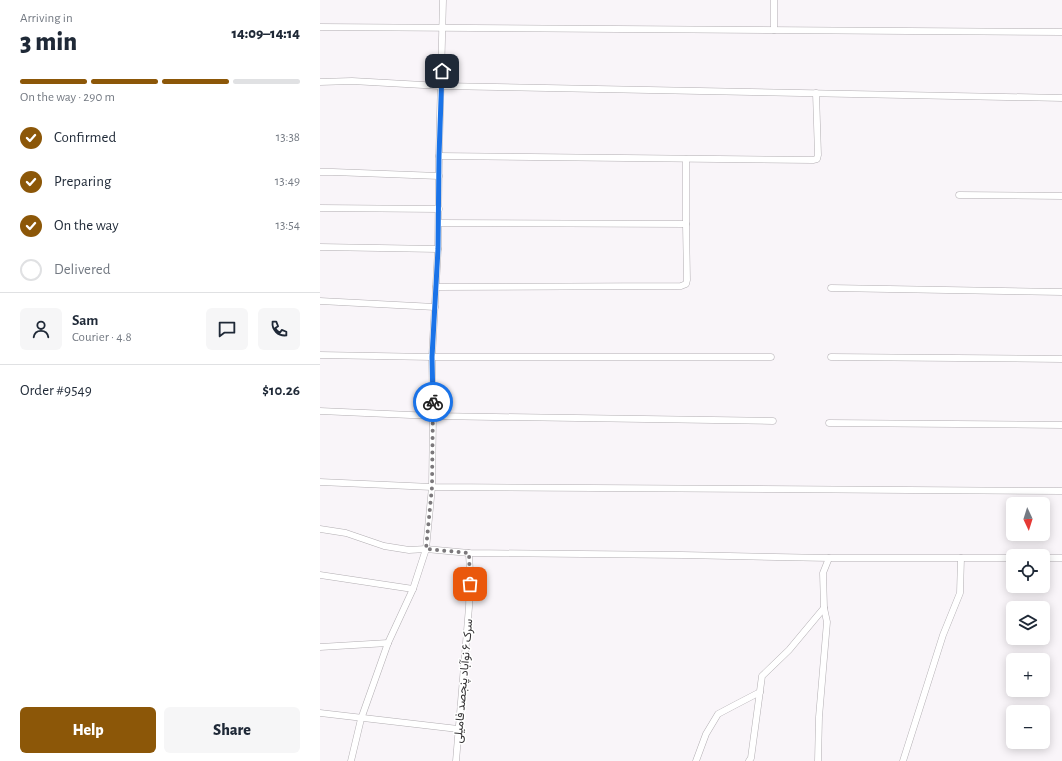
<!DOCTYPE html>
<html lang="en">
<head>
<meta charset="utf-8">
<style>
	body { margin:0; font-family:"Alegreya Sans",Vazirmatn,sans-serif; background:#f6f6f7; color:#1f2937; height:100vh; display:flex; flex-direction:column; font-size:15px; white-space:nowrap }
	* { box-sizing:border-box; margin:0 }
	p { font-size:13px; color:#747a83 }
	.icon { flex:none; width:22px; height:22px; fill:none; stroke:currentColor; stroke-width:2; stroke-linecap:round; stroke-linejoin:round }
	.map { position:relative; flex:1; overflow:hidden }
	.panel { display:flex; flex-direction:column; background:#fff; width:320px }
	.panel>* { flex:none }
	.needle { width:26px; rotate:176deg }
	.buttons { position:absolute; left:686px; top:497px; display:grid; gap:8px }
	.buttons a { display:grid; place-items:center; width:44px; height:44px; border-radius:6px; background:#fff; box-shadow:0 2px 10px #0003; font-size:20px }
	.pin { position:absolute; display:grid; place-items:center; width:34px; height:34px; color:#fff; margin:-17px; border-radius:8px; box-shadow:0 2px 6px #0006 }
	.courier { position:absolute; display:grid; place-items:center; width:40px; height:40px; margin:-20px; border:3px solid #1a73e8; border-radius:50%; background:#fff; color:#222; box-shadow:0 1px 5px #0007 }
	.headline em { font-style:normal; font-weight:800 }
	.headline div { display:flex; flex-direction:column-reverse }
	.headline { display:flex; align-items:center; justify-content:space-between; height:68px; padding:0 20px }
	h1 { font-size:26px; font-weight:800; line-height:30px }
	.bar { display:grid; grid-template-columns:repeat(4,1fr); gap:6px 4px; align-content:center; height:48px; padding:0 20px }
	.bar i { height:5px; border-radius:3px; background:#e0e1e3 }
	.bar .selected { background:#8c5708 }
	.bar p { grid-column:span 4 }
	.line { display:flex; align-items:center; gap:10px; padding:0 20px; border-top:1px solid #e0e1e3 }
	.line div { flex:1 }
	.round { display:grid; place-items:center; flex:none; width:42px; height:42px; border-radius:6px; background:#f6f6f7 }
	ol { padding:0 20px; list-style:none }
	li { display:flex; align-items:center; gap:12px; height:44px }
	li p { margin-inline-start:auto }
	li .icon { padding:4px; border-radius:50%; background:#8c5708; color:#fff; stroke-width:4 }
	li:last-child { color:#747a83 }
	li i { width:22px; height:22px; border:2px solid #e0e1e3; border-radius:50% }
	.cta { display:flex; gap:8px; margin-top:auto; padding:8px 20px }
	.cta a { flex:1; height:46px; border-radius:6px; background:#8c5708; color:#fff; font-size:16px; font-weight:800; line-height:46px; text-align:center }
	.cta a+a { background:#f6f6f7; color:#1f2937 }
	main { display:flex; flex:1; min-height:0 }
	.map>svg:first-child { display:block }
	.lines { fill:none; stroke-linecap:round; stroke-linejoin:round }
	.street-casing { stroke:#b2aeb2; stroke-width:7 }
	.street { stroke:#fff; stroke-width:6 }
	.done { stroke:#7b787b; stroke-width:4; stroke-dasharray:0 7.2 }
	.route { stroke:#1a73e8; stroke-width:5 }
	.labels { text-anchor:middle; stroke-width:3; stroke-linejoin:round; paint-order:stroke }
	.street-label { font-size:12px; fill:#373537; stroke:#fff }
</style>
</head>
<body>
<main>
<section class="panel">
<div class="headline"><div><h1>3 min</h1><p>Arriving in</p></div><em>14:09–14:14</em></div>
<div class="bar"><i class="selected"></i><i class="selected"></i><i class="selected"></i><i></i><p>On the way · 290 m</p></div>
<ol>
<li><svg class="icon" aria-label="check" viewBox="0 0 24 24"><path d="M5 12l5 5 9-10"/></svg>Confirmed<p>13:38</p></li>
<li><svg class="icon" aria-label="check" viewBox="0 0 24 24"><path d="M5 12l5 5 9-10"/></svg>Preparing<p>13:49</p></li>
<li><svg class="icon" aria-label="check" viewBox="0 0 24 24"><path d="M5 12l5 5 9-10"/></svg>On the way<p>13:54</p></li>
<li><i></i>Delivered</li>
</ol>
<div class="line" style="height:72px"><a class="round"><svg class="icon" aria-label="person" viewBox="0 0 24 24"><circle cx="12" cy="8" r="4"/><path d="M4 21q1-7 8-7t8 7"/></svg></a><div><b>Sam</b><p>Courier · 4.8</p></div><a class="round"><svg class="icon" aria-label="chat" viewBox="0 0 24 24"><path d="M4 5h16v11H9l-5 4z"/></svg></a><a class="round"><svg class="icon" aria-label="phone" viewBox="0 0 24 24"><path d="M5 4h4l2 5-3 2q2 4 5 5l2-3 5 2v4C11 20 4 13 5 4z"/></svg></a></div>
<div class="line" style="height:52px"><div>Order #9549</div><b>$10.26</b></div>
<div class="cta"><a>Help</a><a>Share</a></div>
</section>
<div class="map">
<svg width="742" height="761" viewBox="0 0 742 761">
	<rect width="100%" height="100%" fill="#f9f5f9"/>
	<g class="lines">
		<defs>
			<g id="street">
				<polyline points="0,27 742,32"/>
				<polyline points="454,30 454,0"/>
				<polyline points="0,82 32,81 121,86 742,98"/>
				<polyline points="119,156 493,160 497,159 498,155 496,93"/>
				<polyline points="0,172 13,172 119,176"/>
				<polyline points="639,195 742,196"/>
				<polyline points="0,208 119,209"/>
				<polyline points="119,223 366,224"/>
				<polyline points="0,247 118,249"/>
				<polyline points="116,287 361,286 366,284 367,280 366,224 366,159"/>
				<polyline points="511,288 742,292"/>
				<polyline points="0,301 115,307"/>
				<polyline points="0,355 112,357 451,357"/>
				<polyline points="511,357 742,359"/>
				<polyline points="0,411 113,416 453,421"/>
				<polyline points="509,423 742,425"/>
				<polyline points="0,482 112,487 742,491"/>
				<polyline points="0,529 26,533 64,546 89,550 106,549 149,553 362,555 509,558 693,558"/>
				<polyline points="723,558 742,558"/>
				<polyline points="0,575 93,589"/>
				<polyline points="0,647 68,643"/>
				<polyline points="0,713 138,729"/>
				<polyline points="31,761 41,719 68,643 93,589 106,549 112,487 113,416 112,357 118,249 119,156 123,0"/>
				<polyline points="136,761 149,607 150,573 149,553"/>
				<polyline points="376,761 386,734 398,714 415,705 440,692"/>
				<polyline points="429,761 431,758 442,676 469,650 504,608"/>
				<polyline points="498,761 499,717 507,622 504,608 503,573 509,558"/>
				<polyline points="583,761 623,635 640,593 641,558"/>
			</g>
		</defs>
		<use href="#street" class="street-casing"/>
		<use href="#street" class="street"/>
	</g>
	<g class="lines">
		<polyline class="done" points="113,402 112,487 106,549 149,553 150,584"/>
		<polyline class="route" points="113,402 112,357 118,249 119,156 122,71"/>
	</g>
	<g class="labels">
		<g class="street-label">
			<text transform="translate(143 681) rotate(-85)" y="4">سرک ۶ نوآباد پنجصد فامیلی</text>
		</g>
	</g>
</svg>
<div class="buttons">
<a><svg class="needle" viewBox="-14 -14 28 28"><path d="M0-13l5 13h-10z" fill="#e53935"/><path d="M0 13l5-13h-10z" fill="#747a83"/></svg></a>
<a><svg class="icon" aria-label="locate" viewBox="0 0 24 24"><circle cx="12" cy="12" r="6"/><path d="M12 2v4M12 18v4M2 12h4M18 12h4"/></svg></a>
<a><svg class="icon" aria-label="layers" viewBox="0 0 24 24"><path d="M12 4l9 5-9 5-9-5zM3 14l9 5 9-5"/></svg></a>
<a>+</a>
<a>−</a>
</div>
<div class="pin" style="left:150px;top:584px;background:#ea580c"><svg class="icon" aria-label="bag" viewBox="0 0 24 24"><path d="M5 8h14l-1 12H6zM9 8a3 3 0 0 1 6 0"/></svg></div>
<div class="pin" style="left:122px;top:71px;background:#1f2937"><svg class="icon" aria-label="home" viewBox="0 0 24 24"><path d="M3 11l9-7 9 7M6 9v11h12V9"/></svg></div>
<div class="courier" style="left:113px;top:402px"><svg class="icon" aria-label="bike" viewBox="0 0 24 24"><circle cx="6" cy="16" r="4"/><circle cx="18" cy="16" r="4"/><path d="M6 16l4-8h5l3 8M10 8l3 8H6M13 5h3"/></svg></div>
</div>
</main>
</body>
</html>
